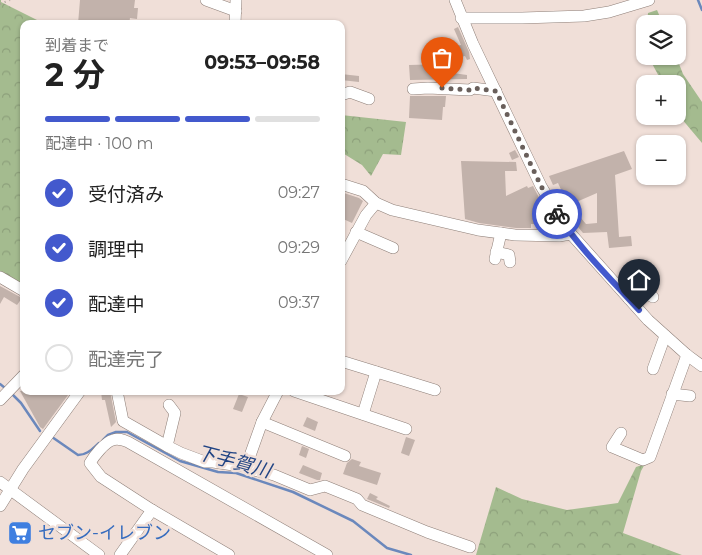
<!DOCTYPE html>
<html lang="ja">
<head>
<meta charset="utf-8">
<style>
	body { margin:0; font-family:Montserrat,"Noto Sans JP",sans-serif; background:#f2f2f2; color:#222; height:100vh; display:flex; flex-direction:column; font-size:19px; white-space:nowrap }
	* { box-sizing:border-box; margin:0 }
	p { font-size:16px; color:#767676 }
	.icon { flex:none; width:28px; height:28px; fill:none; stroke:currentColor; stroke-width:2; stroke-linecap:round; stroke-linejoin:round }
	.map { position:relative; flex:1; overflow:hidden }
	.drawer { position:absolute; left:20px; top:20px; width:325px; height:375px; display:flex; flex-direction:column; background:#fff; border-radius:10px; box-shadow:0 1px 4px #0004 }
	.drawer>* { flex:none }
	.buttons { position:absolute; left:636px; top:15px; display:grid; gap:10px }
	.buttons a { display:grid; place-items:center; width:50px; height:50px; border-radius:10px; background:#fff; box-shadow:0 1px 4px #0004; font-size:25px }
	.pin { position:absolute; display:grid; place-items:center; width:42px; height:42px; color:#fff; margin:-51px -21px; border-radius:50% 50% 50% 0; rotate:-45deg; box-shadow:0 0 5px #0007 }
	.pin .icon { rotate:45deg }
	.courier { position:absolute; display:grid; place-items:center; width:50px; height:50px; margin:-25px; border:4px solid #4359cd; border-radius:50%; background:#fff; color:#222; box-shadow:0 1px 6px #0007 }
	.overview em { font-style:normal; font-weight:700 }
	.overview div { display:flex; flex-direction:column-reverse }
	.overview { display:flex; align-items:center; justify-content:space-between; height:85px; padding:0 25px }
	h1 { font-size:32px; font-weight:700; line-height:38px }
	.bar { display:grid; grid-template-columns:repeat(4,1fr); gap:8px 5px; align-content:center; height:60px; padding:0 25px }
	.bar i { height:6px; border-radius:4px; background:#e0e0e0 }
	.bar .on { background:#4359cd }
	.bar p { grid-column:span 4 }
	ol { padding:0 25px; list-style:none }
	li { display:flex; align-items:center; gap:15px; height:55px }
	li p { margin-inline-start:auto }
	li .icon { padding:5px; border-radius:50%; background:#4359cd; color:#fff; stroke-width:4 }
	li:last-child { color:#767676 }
	li i { width:28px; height:28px; border:2px solid #e0e0e0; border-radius:50% }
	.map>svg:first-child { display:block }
	.forest { fill:url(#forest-crowns) }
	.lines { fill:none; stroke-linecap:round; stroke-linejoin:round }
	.stream { stroke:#6b88bc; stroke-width:2.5 }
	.building { fill:#c2b2ab }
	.minor-casing { stroke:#8e7f78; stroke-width:12 }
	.path { stroke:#ab9e98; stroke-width:2; stroke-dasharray:1 4; stroke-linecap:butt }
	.minor { stroke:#fff; stroke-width:11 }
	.done { stroke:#695f5b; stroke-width:5; stroke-dasharray:0 9 }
	.route { stroke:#4359cd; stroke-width:6 }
	.labels { text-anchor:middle; stroke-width:5; stroke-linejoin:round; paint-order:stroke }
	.shop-label { font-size:18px; fill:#366cbe; stroke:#f0dfd8; text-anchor:start }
	.water-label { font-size:19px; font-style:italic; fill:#214484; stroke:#f0dfd8 }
</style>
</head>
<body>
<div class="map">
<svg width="702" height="555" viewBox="0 0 702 555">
	<defs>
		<pattern id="forest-crowns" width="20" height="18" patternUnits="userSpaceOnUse" patternTransform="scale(1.25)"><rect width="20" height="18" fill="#a4bb8f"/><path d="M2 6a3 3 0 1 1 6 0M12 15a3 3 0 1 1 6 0" fill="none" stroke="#8da07b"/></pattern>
	</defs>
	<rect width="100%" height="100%" fill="#f0dfd8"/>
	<g class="forest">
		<polygon points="0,0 1,0 1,2 45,24 24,24 24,287 0,273"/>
		<polygon points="657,10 663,24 647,24 648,13"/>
		<polygon points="648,56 676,56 683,74 702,102 702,143 681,118 678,111 678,84 663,84"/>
		<polygon points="341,115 406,122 401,155 383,154 371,176 362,165 341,152"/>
		<polygon points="645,464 641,471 623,533 682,555 476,555 496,487 522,499 567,510 618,503 636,467"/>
	</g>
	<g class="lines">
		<g class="stream">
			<polyline points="698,0 702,10"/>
			<polyline points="0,384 5,388"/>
			<polyline points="12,394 21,403 40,431"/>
			<path d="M52,437L78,455C87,455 92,449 99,443"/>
			<polyline points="103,440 108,435 116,432 127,432 180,461 218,472 236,473 293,492 353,521 387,548 411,555"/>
		</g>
	</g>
	<g class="building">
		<polygon points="80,0 135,0 134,8 138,8 137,19 130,18 129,24 78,24"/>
		<polygon points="458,27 469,52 470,59 467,60 465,56 453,59 453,73 467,75 467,79 410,80 409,65 445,64 442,49 461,45 454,29"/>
		<polygon points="341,74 359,76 359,82 341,80"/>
		<polygon points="410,96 446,96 445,107 443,107 442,120 409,118"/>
		<polygon points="515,150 519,157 512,160 509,153"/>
		<polygon points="624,151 632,169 615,175 619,237 631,236 632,246 609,248 607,232 583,233 569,216 575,211 586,224 597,223 597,193 574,203 569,194 564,196 558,183 553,185 549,176"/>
		<polygon points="461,161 516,162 517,171 505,171 506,196 527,186 528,188 533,186 545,209 547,210 546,224 531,224 531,228 516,228 479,223 465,219"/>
		<polygon points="341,192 359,198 363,201 352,223 341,218"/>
		<polygon points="0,286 22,298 17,305 4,297 0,304"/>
		<polygon points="20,391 71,391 43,429 40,427"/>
		<polygon points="101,391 110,391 116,422 111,427 105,400 102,400"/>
		<polygon points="239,394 248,397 242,412 233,409"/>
		<polygon points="307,417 318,422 315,431 303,426"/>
		<polygon points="406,437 415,440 409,456 401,453"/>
		<polygon points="302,446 309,449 306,458 299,455"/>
		<polygon points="352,459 361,462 359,466 381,473 377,485 343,474 347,463"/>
		<polygon points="303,465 322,473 320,480 317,480 299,473"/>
		<polygon points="370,493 378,497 376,499 390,506 389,508 367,499"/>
	</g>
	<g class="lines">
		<defs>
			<g id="minor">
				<polyline points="206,0 236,11"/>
				<polyline points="455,0 473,44 541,186 557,213 571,234 648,320 687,355 702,366"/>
				<polyline points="461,18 522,18 584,16 609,12 649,0"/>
				<polyline points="235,24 236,0"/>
				<polyline points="413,89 428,88 470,90 473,88 496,91"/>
				<polyline points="341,95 350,92 369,99"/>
				<polyline points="341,184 363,191 376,203 392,210 478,230 515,235 559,236 571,234"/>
				<polyline points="356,232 393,248"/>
				<polyline points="496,252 509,255 510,262"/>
				<polyline points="495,259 501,233"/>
				<polyline points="341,261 366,215 376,203"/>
				<polyline points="0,277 24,291"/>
				<polyline points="629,299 639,290 653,297"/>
				<polyline points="341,361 435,390"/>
				<polyline points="653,369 665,336"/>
				<polyline points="117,391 123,421 167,446 181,453 205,462 213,462 240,466 247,464 254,470 274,475 310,490 325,486 357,499 362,505 427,532 470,547"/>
				<polyline points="294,391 406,429"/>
				<polyline points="672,394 690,396"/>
				<polyline points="0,400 24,375"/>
				<polyline points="363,414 376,372"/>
				<polyline points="262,422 345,456"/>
				<polyline points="621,433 612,447 643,460 650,457 687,355"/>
				<polyline points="167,446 175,413 169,405"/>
				<polyline points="247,464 262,422 278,391"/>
				<polyline points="0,482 99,555"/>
				<polyline points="0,506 23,469 80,391"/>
				<polyline points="120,555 152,510"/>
				<path d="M229,555L152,510L101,477L90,463C94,456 105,442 113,440C118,438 123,440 128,442L327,555"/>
			</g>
		</defs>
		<use href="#minor" class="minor-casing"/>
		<polyline class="path" points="0,4 10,0"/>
		<use href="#minor" class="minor"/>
	</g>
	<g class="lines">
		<polyline class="done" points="442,88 470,90 473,88 496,91 541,186 557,214"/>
		<path class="route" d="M557,214C581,250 610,278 639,310"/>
	</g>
	<defs>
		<symbol id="supermarket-square" viewBox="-11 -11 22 22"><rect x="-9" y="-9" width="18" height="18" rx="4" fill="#3f7fe0" stroke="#f0dfd8"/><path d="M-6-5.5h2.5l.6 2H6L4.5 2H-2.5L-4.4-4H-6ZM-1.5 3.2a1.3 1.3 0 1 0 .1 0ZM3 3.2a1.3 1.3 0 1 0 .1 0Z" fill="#fff"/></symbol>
	</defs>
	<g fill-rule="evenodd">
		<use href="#supermarket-square" x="6" y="519" width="28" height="28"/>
	</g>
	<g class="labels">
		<g class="shop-label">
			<text x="38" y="539">セブン-イレブン</text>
		</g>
		<g class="water-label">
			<text transform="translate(234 461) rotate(15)" y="7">下手賀川</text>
		</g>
	</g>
</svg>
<div class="buttons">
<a><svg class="icon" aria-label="layers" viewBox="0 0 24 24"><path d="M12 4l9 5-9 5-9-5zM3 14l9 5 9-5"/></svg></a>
<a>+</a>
<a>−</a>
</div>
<div class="pin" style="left:442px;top:88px;background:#ea580c"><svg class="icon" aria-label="bag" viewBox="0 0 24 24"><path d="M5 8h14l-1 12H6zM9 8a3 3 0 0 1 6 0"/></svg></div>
<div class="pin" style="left:639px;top:310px;background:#1f2937"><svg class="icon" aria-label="home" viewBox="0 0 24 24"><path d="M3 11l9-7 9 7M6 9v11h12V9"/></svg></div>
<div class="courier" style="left:557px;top:214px"><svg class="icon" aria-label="bike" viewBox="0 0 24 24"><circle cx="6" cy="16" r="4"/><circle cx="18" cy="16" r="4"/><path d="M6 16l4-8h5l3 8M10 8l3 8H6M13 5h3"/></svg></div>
<section class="drawer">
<div class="overview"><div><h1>2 分</h1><p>到着まで</p></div><em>09:53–09:58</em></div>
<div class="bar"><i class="on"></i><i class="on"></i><i class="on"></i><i></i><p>配達中 · 100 m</p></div>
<ol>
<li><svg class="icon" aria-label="check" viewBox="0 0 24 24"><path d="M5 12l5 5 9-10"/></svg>受付済み<p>09:27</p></li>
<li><svg class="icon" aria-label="check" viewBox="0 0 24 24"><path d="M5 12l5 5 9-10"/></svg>調理中<p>09:29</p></li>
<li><svg class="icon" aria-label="check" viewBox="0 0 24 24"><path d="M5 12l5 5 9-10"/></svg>配達中<p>09:37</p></li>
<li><i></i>配達完了</li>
</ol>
</section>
</div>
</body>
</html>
